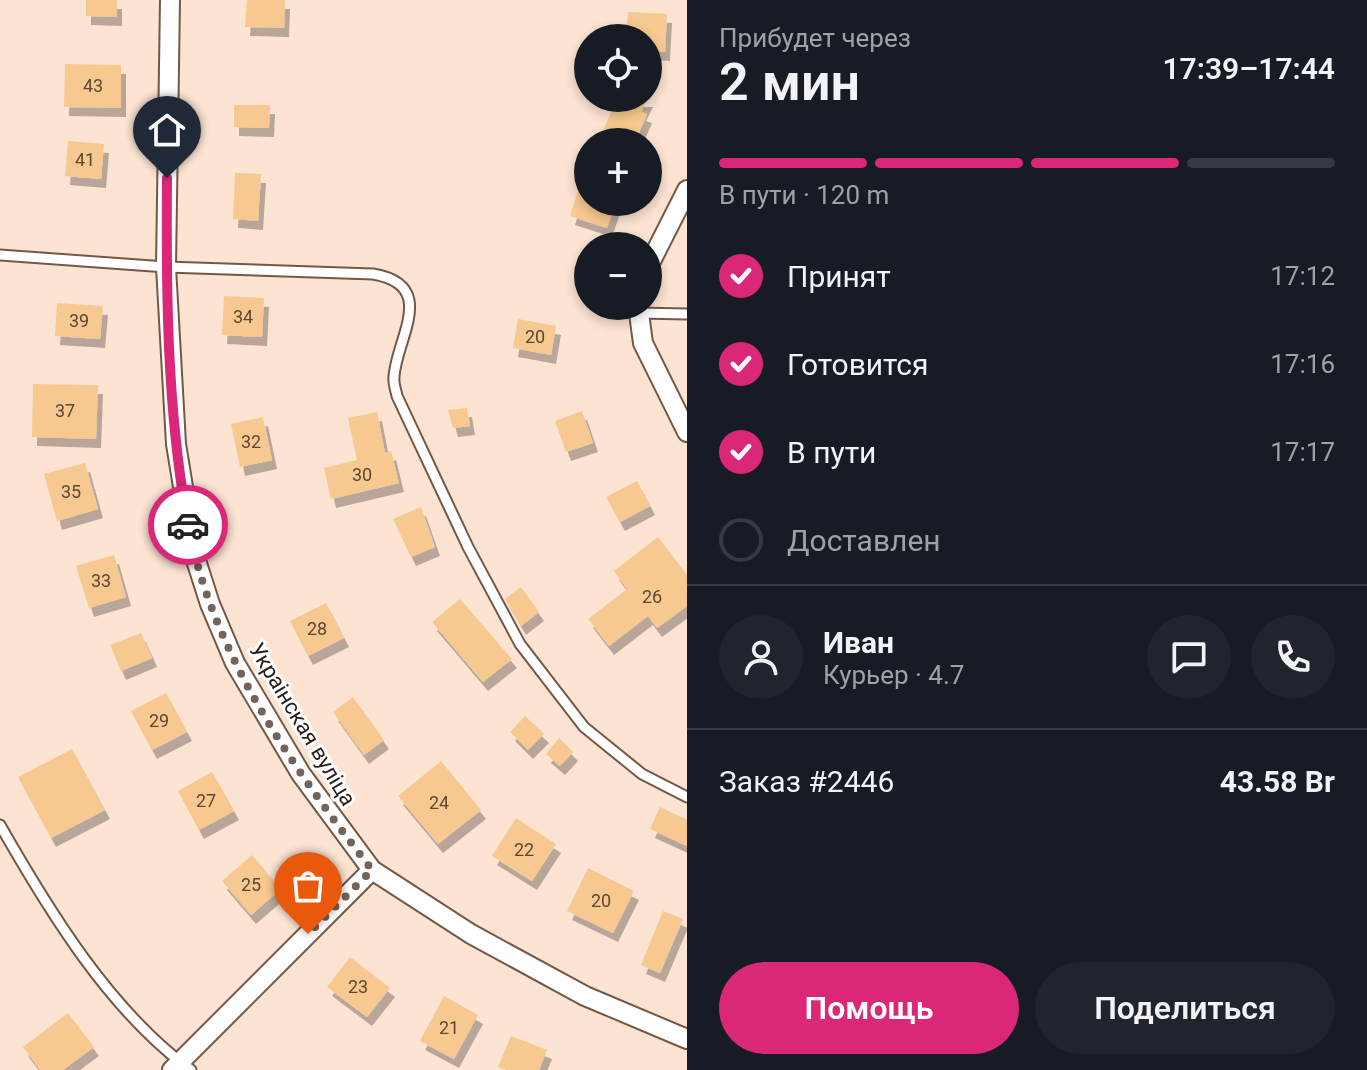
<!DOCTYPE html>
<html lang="ru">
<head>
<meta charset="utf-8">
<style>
	body { margin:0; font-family:Roboto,sans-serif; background:#20242c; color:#f1f3f6; height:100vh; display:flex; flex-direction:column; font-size:30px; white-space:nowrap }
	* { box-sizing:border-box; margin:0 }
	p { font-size:26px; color:#9ea1a6 }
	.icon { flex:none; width:44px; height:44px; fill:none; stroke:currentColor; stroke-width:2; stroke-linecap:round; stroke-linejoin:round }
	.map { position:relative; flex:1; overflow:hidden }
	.side { display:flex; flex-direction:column; background:#171b24; width:680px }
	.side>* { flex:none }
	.controls { position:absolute; left:574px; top:24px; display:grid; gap:16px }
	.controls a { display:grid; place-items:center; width:88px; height:88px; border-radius:50%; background:#171b24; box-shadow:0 4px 12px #0003; font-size:40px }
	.pin { position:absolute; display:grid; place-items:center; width:68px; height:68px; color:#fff; margin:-82px -34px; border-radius:50% 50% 50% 0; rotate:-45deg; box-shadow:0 0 8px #0007 }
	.pin .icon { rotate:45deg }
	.courier { position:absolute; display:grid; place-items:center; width:80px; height:80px; margin:-40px; border:6px solid #db2777; border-radius:50%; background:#fff; color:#222; box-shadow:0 2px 10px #0007 }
	.summary em { font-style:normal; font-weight:600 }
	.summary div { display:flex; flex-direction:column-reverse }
	.summary { display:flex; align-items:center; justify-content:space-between; height:136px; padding:0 32px }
	h1 { font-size:52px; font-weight:600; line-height:60px }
	.bar { display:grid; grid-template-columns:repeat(4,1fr); gap:12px 8px; align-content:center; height:96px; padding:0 32px }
	.bar i { height:10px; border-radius:6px; background:#363941 }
	.bar .selected { background:#db2777 }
	.bar p { grid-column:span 4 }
	.line { display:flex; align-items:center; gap:20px; padding:0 32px; border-top:2px solid #363941 }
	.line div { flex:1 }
	.round { display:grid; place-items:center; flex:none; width:84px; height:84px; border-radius:42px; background:#20242c }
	ol { padding:0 32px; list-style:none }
	li { display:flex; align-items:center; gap:24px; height:88px }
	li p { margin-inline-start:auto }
	li .icon { padding:8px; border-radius:50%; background:#db2777; color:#fff; stroke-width:4 }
	li:last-child { color:#9ea1a6 }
	li i { width:44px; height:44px; border:4px solid #363941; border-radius:50% }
	.cta { display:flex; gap:16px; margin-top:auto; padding:16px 32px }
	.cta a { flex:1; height:92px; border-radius:48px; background:#db2777; color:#fff; font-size:32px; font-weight:600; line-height:92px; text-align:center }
	.cta a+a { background:#20242c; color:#f1f3f6 }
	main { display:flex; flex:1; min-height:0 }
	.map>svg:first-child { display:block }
	.building { fill:#f7c990; filter:url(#shadow) }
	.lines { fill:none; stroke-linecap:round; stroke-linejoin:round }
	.service-casing { stroke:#735846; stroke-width:13 }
	.minor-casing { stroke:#735846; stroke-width:22 }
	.service { stroke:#fff; stroke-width:9 }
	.minor { stroke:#fff; stroke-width:18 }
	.done { stroke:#736358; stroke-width:8; stroke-dasharray:0 14.4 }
	.route { stroke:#db2777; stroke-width:10 }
	.labels { text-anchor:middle; stroke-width:6; stroke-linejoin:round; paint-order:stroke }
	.number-label { font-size:18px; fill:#5c4934 }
	.street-label { font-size:22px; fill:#291e16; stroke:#fff }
</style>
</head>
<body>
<main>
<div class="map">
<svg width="687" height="1070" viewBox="0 0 687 1070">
	<defs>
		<filter id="shadow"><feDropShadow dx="5" dy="9" stdDeviation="0" flood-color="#0004"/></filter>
	</defs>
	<rect width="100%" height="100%" fill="#fce3d2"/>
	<g class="building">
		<polygon points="86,0 117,0 117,17 86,16"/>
		<polygon points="247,0 285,0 284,28 245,27"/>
		<polygon points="628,12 667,14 665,52 648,51 648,38 626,38"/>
		<polygon points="65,64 121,65 121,108 64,107"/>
		<polygon points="617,98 648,98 641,112 647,114 635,142 628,142 603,131"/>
		<polygon points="234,105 270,105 269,128 234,127"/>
		<polygon points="68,141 104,144 101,179 65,176"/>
		<polygon points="585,169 588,169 588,202 616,202 607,228 570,216"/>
		<polygon points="235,173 261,174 258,221 233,219"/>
		<polygon points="224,296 264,298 262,337 222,335"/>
		<polygon points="57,303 103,306 100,339 55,336"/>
		<polygon points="518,319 556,326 551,355 513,348"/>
		<polygon points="33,384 98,385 96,439 32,437"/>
		<polygon points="467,408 470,426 453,428 448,410"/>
		<polygon points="582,411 593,443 566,452 555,421"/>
		<polygon points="377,412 385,453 391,451 399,483 331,499 324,468 357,460 348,418"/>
		<polygon points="263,417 272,460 240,467 231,424"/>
		<polygon points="85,463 98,509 57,521 44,474"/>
		<polygon points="637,481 650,506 620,522 606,497"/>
		<polygon points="421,507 435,547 411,557 393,519"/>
		<polygon points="658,537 687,575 687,606 657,628 648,616 609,646 588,619 627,589 614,571"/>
		<polygon points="114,555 126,597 89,608 76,566"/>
		<polygon points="521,587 539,612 521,626 505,599"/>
		<polygon points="460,599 512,659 483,682 432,622"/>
		<polygon points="326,603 344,638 308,656 290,621"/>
		<polygon points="141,633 152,658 121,671 110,645"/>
		<polygon points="166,693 187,732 152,750 131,711"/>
		<polygon points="353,697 384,740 364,755 333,712"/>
		<polygon points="525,716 544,734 528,750 510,732"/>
		<polygon points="559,738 573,752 560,766 546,754"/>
		<polygon points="72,749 105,810 51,838 18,777"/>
		<polygon points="441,761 481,810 438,844 398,796"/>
		<polygon points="212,772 234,811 199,830 178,791"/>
		<polygon points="660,807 687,820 687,846 650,829"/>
		<polygon points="516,818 556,844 532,881 492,856"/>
		<polygon points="252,855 281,889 251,915 222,881"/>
		<polygon points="588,868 634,891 613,933 567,911"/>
		<polygon points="663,911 683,919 660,973 641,965"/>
		<polygon points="350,957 390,988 367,1017 327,987"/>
		<polygon points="444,996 478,1015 454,1059 420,1041"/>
		<polygon points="68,1013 94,1047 63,1070 40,1070 23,1047"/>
		<polygon points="511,1036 547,1050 539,1070 506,1070 498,1067"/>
	</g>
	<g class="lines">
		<defs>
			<g id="service">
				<path d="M0,255L166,267L373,274C439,285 396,339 394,377C393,384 396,390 397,396L468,547L520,644L584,727L642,774L687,797"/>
				<polyline points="638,313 687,314"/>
				<path d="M0,825C49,911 110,1011 191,1070"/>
			</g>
			<g id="minor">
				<polyline points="170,0 166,267 176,444 194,554 210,604 235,663 301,774 372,870 471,934 585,996 687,1039"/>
				<polyline points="648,267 687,190"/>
				<polyline points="638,306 643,343 687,432"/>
				<polyline points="172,1070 372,870"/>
			</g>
		</defs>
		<use href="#service" class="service-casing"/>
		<use href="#minor" class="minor-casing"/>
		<use href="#service" class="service"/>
		<use href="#minor" class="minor"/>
	</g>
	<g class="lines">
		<path class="done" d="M188,525C213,655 293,768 372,870L308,934"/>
		<path class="route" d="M167,178C166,294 167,411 188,525"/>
	</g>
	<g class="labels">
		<g class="number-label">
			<text x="93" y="92">43</text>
			<text x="85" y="166">41</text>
			<text x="243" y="323">34</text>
			<text x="79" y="327">39</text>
			<text x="535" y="343">20</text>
			<text x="65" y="417">37</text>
			<text x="251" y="448">32</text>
			<text x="362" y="481">30</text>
			<text x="71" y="498">35</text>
			<text x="101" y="587">33</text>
			<text x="652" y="603">26</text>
			<text x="317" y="635">28</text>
			<text x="159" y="727">29</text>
			<text x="206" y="807">27</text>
			<text x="439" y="809">24</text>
			<text x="524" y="856">22</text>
			<text x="251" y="891">25</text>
			<text x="601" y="907">20</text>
			<text x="358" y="993">23</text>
			<text x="449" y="1034">21</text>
		</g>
		<g class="street-label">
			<text transform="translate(303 724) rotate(59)" y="8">Украінская вуліца</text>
		</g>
	</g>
</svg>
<div class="controls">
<a><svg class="icon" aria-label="locate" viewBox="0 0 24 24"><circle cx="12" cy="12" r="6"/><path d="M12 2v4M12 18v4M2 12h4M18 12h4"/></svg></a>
<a>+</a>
<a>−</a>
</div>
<div class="pin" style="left:308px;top:934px;background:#ea580c"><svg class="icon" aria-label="bag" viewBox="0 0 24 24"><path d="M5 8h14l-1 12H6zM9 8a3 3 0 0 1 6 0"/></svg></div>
<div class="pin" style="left:167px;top:178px;background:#1f2937"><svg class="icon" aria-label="home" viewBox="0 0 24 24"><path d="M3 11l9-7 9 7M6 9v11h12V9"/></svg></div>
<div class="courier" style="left:188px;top:525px"><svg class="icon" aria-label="car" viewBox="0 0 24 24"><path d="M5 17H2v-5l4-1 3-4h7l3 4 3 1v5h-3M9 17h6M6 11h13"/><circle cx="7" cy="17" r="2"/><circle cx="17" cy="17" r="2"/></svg></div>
</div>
<section class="side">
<div class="summary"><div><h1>2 мин</h1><p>Прибудет через</p></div><em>17:39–17:44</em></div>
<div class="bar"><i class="selected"></i><i class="selected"></i><i class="selected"></i><i></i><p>В пути · 120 m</p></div>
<ol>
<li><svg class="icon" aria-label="check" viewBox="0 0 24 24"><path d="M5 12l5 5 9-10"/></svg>Принят<p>17:12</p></li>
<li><svg class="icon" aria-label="check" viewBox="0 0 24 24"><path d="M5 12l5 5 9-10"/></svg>Готовится<p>17:16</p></li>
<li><svg class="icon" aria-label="check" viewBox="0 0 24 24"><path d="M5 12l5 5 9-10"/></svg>В пути<p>17:17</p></li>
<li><i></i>Доставлен</li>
</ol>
<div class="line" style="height:144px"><a class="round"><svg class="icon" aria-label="person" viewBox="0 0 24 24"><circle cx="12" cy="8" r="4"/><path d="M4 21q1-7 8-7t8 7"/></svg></a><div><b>Иван</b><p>Курьер · 4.7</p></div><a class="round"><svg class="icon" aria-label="chat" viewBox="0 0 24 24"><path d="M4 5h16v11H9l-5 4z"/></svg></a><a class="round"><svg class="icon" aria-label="phone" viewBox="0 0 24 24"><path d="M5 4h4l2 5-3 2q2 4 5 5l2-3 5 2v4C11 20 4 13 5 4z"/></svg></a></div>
<div class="line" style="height:104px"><div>Заказ #2446</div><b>43.58 Br</b></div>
<div class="cta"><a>Помощь</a><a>Поделиться</a></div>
</section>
</main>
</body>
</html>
